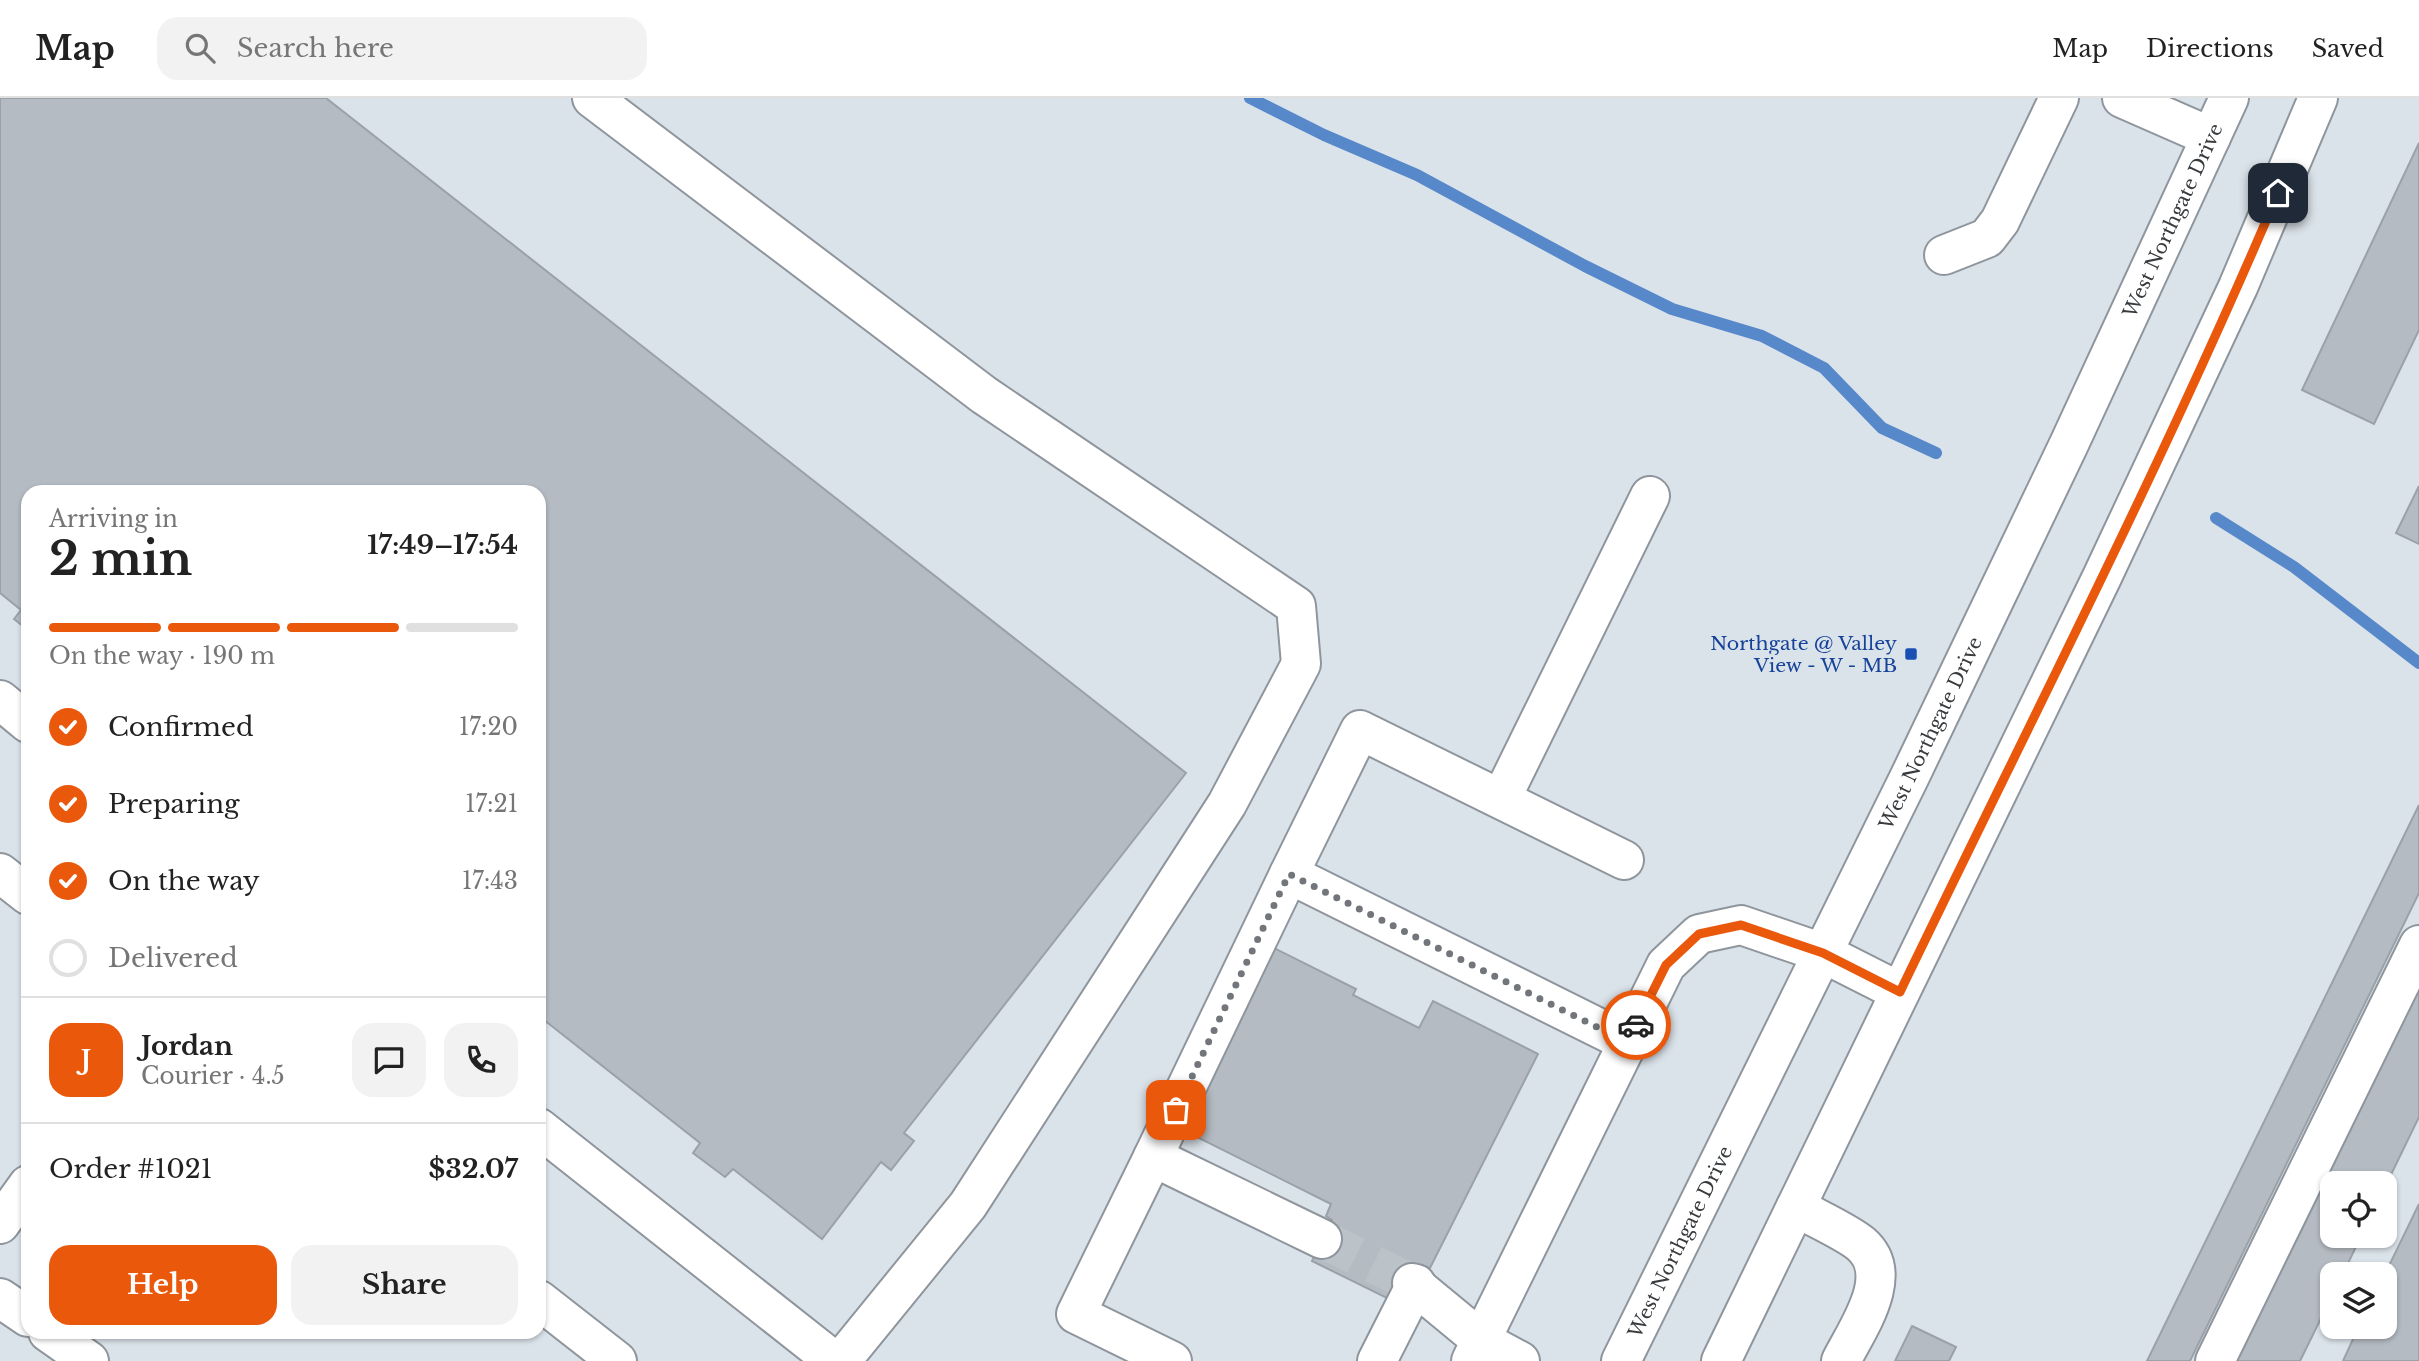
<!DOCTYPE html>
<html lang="en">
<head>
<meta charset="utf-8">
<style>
	body { margin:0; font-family:"Libre Baskerville",serif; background:#f2f2f2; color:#222; height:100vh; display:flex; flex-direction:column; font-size:26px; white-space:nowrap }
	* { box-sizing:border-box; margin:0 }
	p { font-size:23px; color:#767676 }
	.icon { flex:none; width:38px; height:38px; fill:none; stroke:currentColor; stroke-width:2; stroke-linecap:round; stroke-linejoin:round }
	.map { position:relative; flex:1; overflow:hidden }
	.sheet { position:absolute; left:21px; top:387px; width:525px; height:854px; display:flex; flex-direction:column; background:#fff; border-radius:21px; box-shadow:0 2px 5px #0004 }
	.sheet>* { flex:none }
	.tools { position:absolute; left:2320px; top:1073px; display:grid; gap:14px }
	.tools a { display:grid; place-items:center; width:77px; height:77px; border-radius:14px; background:#fff; box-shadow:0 2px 5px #0004; font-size:35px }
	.pin { position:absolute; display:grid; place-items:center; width:60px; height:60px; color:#fff; margin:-30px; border-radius:14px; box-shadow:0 4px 10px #0006 }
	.courier { position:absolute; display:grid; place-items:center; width:70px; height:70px; margin:-35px; border:5px solid #ea580c; border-radius:50%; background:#fff; color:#222; box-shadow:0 2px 9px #0007 }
	.summary em { font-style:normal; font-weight:700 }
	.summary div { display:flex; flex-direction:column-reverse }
	.summary { display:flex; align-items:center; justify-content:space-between; height:119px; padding:0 28px }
	h1 { font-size:46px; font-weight:700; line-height:52px }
	.bar { display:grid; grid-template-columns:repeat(4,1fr); gap:10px 7px; align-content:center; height:84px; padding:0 28px }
	.bar i { height:9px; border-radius:5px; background:#e0e0e0 }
	.bar .current { background:#ea580c }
	.bar p { grid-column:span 4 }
	.line { display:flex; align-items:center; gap:18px; padding:0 28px; border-top:2px solid #e0e0e0 }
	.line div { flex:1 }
	.round { display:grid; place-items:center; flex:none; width:74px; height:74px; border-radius:21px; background:#f2f2f2 }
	ol { padding:0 28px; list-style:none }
	li { display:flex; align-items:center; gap:21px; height:77px }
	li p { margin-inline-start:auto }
	li .icon { padding:7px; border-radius:50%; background:#ea580c; color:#fff; stroke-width:4 }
	li:last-child { color:#767676 }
	li i { width:38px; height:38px; border:4px solid #e0e0e0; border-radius:50% }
	.cta { display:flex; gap:14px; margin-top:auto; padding:14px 28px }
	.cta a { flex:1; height:80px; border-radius:21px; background:#ea580c; color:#fff; font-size:28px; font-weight:700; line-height:80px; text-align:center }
	.cta a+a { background:#f2f2f2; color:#222 }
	header { display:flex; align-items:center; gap:42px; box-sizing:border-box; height:98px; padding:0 35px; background:#fff; border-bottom:2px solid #e0e0e0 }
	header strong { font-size:33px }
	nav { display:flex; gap:38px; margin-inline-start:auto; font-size:24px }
	.search { width:490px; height:63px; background:#f2f2f2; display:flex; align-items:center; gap:18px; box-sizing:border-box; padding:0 24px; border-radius:21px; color:#767676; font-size:26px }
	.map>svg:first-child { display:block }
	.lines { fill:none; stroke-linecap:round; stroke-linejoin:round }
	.stream { stroke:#5788ca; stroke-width:12 }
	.building { fill:#b4bbc2; stroke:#9aa1a8; stroke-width:2 }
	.minor-tunnel { stroke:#bbc2c8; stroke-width:38; stroke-dasharray:38 19; stroke-linecap:butt }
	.minor-casing { stroke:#8f959c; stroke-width:42 }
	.major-casing { stroke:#8f959c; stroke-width:42 }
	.minor { stroke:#fff; stroke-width:38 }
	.major { stroke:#fff; stroke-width:38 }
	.done { stroke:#72767b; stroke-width:7; stroke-dasharray:0 12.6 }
	.route { stroke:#ea580c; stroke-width:9 }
	.transit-dot { fill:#1a4fb4; stroke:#dbe3ea; stroke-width:2.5 }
	.labels { text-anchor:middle; stroke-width:7; stroke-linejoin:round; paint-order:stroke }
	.street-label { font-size:19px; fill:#393c3f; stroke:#dbe3ea }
	.transit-label { font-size:19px; fill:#164399; stroke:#dbe3ea; text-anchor:end }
</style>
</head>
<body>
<header>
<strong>Map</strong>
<div class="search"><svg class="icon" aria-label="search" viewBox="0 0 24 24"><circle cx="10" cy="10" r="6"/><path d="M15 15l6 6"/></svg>Search here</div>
<nav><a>Map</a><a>Directions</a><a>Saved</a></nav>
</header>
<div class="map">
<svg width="2419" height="1263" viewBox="0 0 2419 1263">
	<rect width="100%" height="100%" fill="#dbe3ea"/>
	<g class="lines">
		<g class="stream">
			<polyline points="1250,0 1324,37 1417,77 1585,168 1672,211 1762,238 1824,270 1882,330 1936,355"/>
			<polyline points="2216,420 2294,469 2419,565"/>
		</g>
	</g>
	<g class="building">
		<polygon points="0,0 326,0 1186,675 904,1035 914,1043 891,1072 881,1064 822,1141 733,1071 725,1079 693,1055 700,1045 539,918 539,394 28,394 28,532 14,521 21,512 0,495"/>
		<polygon points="2419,45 2419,232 2374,326 2302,292"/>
		<polygon points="2419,388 2419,446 2396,435"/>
		<polygon points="2419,707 2419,795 2190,1263 2147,1263"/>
		<polygon points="1268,847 1356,891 1353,897 1419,930 1433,903 1538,956 1430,1170 1422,1167 1401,1207 1312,1163 1332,1122 1326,1118 1331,1106 1177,1029"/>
		<polygon points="2419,889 2419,1019 2385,1089 2385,1085 2333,1085 2333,1138 2361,1138 2343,1176 2333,1176 2333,1196 2300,1263 2236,1263"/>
		<polygon points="2419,1106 2419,1263 2343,1263 2359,1228 2385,1228 2385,1176"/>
		<polygon points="1912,1228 1956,1249 1949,1263 1895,1263"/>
	</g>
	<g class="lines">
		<polyline class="minor-tunnel" points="1322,1141 1412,1185"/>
		<defs>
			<g id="minor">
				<polyline points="592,0 984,297 1296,508 1301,566 1227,706 968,1107 841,1263"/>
				<polyline points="2122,0 2211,39"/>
				<polyline points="1944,157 1987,140 2000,123 2059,0"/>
				<polyline points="0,602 28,625"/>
				<polyline points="1501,701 1650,398"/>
				<polyline points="0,775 28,797"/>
				<polyline points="1289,776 1360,632 1624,762"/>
				<polyline points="539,1030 834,1263"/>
				<polyline points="1153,1059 1289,776 1627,944"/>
				<path d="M1796,1109C1813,1119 1847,1134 1861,1146C1897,1177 1857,1231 1841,1263"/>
				<polyline points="0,1126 28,1087"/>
				<polyline points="1412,1185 1481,1242 1471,1263"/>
				<polyline points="539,1202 617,1263"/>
				<polyline points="1172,1263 1076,1216 1153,1059 1322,1141"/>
				<polyline points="1377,1263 1416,1186"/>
				<polyline points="1520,1263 1481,1242 1666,867 1699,836 1741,827 1823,855"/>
				<polyline points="2215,1263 2419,847"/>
			</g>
			<g id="major">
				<polyline points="1823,855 1900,894"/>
				<polyline points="0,1200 28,1219"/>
				<polyline points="48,1234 89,1263"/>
				<path id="s1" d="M1621,1263L1909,680L2069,346L2229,0"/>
				<polyline points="1721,1263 2102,479 2238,189 2318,0"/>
			</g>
		</defs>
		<use href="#minor" class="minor-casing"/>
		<use href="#major" class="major-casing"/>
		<use href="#minor" class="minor"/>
		<use href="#major" class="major"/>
	</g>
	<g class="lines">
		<polyline class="done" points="1176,1012 1289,776 1627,944 1636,927"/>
		<path class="route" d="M1636,927L1666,867L1699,836L1741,827L1823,855L1900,894C2028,628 2163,366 2278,95"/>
	</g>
	<rect class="transit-dot" x="1904" y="549" width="14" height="14" rx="3.5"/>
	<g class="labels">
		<g class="street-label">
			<text dy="7" stroke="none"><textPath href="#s1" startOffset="1267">West Northgate Drive</textPath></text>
			<text dy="7" stroke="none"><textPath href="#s1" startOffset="700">West Northgate Drive</textPath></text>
			<text dy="7" stroke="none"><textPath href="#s1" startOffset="133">West Northgate Drive</textPath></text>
		</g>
		<g class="transit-label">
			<text x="1897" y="552">Northgate @ Valley<tspan x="1897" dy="22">View - W - MB</tspan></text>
		</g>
	</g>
</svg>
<div class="tools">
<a><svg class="icon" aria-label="locate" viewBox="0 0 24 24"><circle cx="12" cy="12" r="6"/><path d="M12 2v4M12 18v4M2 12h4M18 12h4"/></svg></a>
<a><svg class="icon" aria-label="layers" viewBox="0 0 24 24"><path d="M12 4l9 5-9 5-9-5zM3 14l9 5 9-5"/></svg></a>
</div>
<div class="pin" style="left:1176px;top:1012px;background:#ea580c"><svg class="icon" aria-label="bag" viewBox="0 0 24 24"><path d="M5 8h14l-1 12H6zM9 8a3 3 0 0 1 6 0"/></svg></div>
<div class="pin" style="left:2278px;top:95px;background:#1f2937"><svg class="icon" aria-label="home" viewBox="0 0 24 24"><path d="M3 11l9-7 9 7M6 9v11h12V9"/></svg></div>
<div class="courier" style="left:1636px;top:927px"><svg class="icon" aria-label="car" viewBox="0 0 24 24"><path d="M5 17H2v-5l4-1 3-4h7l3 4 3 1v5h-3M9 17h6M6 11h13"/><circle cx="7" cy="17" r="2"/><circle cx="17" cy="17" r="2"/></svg></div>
<section class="sheet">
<div class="summary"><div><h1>2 min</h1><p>Arriving in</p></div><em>17:49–17:54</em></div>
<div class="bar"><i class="current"></i><i class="current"></i><i class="current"></i><i></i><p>On the way · 190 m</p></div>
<ol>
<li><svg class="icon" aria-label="check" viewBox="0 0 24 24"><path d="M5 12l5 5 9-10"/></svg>Confirmed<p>17:20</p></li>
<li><svg class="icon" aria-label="check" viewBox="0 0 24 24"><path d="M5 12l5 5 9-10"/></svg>Preparing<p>17:21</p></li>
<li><svg class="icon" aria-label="check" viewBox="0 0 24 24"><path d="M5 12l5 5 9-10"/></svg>On the way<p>17:43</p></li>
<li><i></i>Delivered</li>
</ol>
<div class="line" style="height:126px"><b class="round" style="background:#ea580c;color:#fff">J</b><div><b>Jordan</b><p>Courier · 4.5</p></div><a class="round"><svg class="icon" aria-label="chat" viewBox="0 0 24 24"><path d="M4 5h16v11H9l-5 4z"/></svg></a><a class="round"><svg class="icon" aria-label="phone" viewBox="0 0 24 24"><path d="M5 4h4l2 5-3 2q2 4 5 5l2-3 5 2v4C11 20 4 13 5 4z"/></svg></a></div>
<div class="line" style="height:91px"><div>Order #1021</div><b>$32.07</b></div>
<div class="cta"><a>Help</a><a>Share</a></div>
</section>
</div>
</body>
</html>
